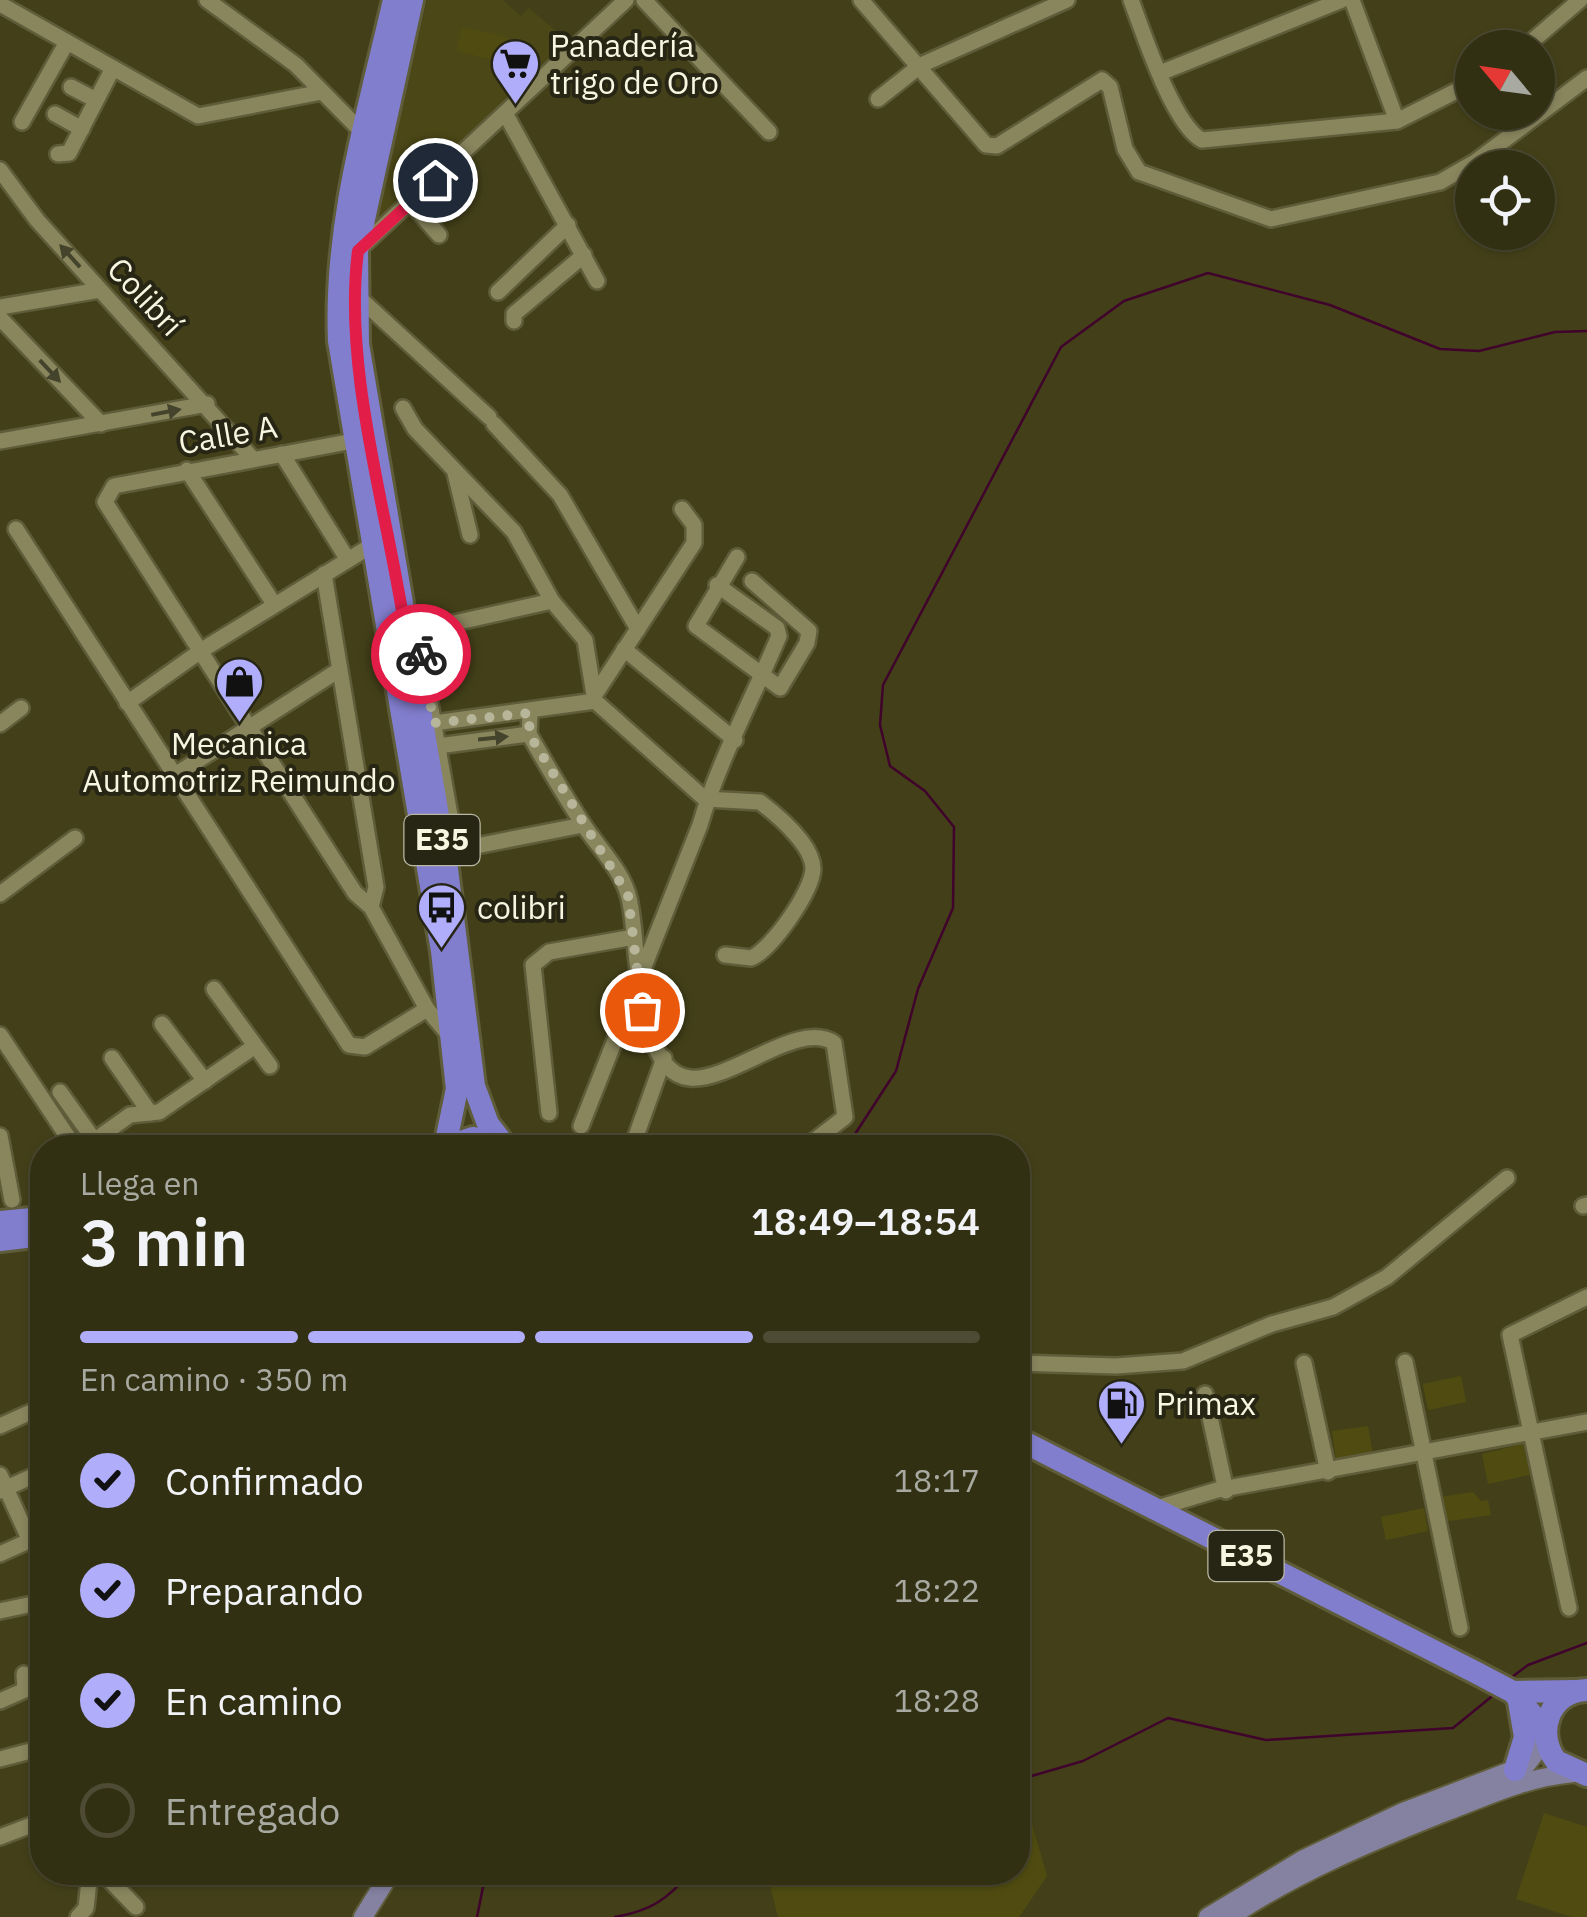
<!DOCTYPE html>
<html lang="es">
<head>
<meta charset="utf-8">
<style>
	body { margin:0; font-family:"IBM Plex Sans",sans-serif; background:#3d3c21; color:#f1f3f6; height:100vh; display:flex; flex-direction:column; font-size:38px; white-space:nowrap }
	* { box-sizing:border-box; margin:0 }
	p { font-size:32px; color:#a8a9a0 }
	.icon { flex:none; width:55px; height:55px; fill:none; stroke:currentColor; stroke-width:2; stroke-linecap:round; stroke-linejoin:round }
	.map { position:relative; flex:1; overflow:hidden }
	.drawer { position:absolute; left:30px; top:1135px; width:1000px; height:750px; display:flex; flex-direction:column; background:#323013; border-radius:40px; box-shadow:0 2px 8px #0004,0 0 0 2px #4d4b33 }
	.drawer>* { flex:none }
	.needle { width:65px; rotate:299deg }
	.buttons { position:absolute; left:1455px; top:30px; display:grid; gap:20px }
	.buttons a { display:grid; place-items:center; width:100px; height:100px; border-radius:50%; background:#323013; box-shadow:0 2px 8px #0004,0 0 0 2px #4d4b33; font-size:50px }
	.pin { position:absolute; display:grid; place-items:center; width:85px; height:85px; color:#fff; margin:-42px; border:5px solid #fff; border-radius:50%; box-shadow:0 2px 10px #0007 }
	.courier { position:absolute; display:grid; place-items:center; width:100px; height:100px; margin:-50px; border:8px solid #e11d48; border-radius:50%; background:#fff; color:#222; box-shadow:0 2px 12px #0007 }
	.head em { font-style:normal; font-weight:600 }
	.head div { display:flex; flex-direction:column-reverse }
	.head { display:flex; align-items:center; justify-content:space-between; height:170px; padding:0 50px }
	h1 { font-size:65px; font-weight:600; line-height:75px }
	.bar { display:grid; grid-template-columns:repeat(4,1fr); gap:15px 10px; align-content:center; height:120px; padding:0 50px }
	.bar i { height:12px; border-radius:8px; background:#4d4b33 }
	.bar .on { background:#b0aefa }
	.bar p { grid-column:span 4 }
	ol { padding:0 50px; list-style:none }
	li { display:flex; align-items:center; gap:30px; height:110px }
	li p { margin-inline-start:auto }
	li .icon { padding:10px; border-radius:50%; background:#b0aefa; color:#111; stroke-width:4 }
	li:last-child { color:#a8a9a0 }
	li i { width:55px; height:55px; border:5px solid #4d4b33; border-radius:50% }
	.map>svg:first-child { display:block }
	.built { fill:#4b4717 }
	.green { fill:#504c11 }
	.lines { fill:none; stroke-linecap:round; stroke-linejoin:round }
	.stream { stroke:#3f032c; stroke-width:2.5 }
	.minor-casing { stroke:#5f5c3a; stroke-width:20 }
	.major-casing { stroke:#5f5c3a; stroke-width:22 }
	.highway-casing { stroke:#5f5c3a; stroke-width:28 }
	.minor { stroke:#89865e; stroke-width:15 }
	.major { stroke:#8581a1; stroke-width:18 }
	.highway { stroke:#827ece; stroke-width:22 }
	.oneway { fill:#44432b }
	.done { stroke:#b8b69a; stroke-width:10; stroke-dasharray:0 18 }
	.route { stroke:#e11d48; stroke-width:12 }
	.labels { text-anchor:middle; stroke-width:8; stroke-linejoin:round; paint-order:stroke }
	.shield { fill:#272615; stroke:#b9b8a3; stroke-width:2.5 }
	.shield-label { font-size:30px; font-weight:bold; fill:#f7f6e0 }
	.poi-label { font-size:32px; fill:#f7f6e0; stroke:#272615; text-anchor:start }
	.street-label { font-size:32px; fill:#f7f6e0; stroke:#272615 }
</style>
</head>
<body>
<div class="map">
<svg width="1587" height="1917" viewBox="0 0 1587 1917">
	<rect width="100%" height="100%" fill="#434019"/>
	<polygon class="built" points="427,0 503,0 521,16 529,8 570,43 384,218 377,216"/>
	<g class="green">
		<polygon points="462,27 508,37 502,62 456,51"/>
		<polygon points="1461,1376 1466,1402 1428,1410 1423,1384"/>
		<polygon points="1368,1426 1373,1455 1336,1460 1332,1431"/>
		<polygon points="1523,1444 1530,1475 1488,1484 1482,1454"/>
		<polygon points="1473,1492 1481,1501 1488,1500 1491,1515 1449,1521 1443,1517 1440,1497"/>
		<polygon points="1424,1508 1428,1531 1386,1540 1381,1517"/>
		<polygon points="1018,1806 1028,1810 1047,1876 1019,1917 778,1917 769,1882 776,1873 1018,1872"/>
		<polygon points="1544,1813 1587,1827 1587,1917 1572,1917 1516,1899"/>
	</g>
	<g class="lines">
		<g class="stream">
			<polyline points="846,1148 896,1071 918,989 953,908 954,827 925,791 890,766 880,725 883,685 1061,347 1124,301 1208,273 1330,305 1440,349 1479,351 1555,332 1587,331"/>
			<polyline points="1508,1680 1528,1665 1587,1643"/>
			<polyline points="1018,1780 1083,1761 1168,1718 1266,1740 1453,1728 1496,1693"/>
			<polyline points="477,1917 486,1872"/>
			<path d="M615,1917C650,1911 667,1900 691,1872"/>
		</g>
		<defs>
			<g id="minor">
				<polyline points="207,0 296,65 363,133"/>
				<polyline points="644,0 769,132"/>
				<polyline points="861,0 986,145 997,146 1102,80 1110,87 1125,149 1139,172 1271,219 1440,182 1475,162 1587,78"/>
				<path d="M1131,0C1143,32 1173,125 1202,140L1397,121L1472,83"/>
				<polyline points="1352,0 1397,121"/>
				<polyline points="0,4 198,116 322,92"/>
				<polyline points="1524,48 1580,0"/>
				<polyline points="1160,73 1342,0"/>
				<polyline points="71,87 96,100"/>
				<polyline points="878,99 921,65 1067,0"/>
				<polyline points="505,113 597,281"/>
				<polyline points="55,114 82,129"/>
				<polyline points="22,122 67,42"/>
				<polyline points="58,154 69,153 113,68"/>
				<polyline points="0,170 37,220 253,459"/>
				<polyline points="411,203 439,235"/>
				<polyline points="357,251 626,0"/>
				<polyline points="498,292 568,225"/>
				<polyline points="355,294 489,417"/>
				<polyline points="0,307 100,290"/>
				<polyline points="0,318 101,424"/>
				<polyline points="514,321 514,314 584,255"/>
				<polyline points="403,408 415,429 514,532 552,601 585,640 595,701"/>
				<polyline points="494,424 560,495 638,629"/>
				<polyline points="0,441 207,404"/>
				<polyline points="353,441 114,486 105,502 355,893 371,907 427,1009 448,1034"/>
				<polyline points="282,454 348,560"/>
				<polyline points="187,470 274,604"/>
				<polyline points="455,473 470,535"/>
				<polyline points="16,529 349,1045 365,1047 427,1009"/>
				<polyline points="737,557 696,626 780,688 807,643 809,631 752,581"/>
				<polyline points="324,574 376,887 371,907"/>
				<polyline points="441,626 552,601"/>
				<polyline points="624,649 735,740"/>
				<polyline points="596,693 694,543 694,525 682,509"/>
				<path d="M595,701L705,799L760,802C777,815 813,845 813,869C812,892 771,950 751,958L725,955"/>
				<polyline points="127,703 202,650 374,544"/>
				<polyline points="430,703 453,832 446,852"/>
				<path d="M530,713L529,734C547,766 565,797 585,827C599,848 623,872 629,898C639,937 634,1073 690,1078C731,1082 799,1019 834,1043L845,1117L805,1148"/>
				<polyline points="434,723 595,701"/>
				<polyline points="0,724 21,708"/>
				<polyline points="438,746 529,734"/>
				<polyline points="175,775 339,670"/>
				<polyline points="476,846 583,825"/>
				<polyline points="0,894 75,838"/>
				<polyline points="214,989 270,1066"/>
				<polyline points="162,1024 205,1081"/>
				<polyline points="0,1035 75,1148"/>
				<polyline points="112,1058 150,1113"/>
				<polyline points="60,1092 94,1140"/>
				<polyline points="549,1113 533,965 549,952 634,937"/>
				<path d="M581,1126L700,825C718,762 753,698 779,636L777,628L717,585"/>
				<polyline points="0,1136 12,1200"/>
				<polyline points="84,1148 130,1115 159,1112 255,1046"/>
				<polyline points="637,1148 635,1139 664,1058"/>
				<polyline points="1583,1206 1587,1205"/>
				<polyline points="1405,1362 1460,1628"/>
				<polyline points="1018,1363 1116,1366 1183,1361 1272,1324 1333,1307 1387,1277 1507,1178"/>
				<polyline points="1304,1363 1328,1472"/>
				<polyline points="1205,1394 1226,1491"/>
				<polyline points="0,1426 42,1407"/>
				<polyline points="0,1475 30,1541"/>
				<polyline points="0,1491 42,1472"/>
				<polyline points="1154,1509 1217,1490 1587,1422"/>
				<polyline points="0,1554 42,1535"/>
				<polyline points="1569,1608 1510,1335 1587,1297"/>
				<polyline points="0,1611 42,1602"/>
				<polyline points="0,1701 25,1690 24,1674"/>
				<polyline points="0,1759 42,1748"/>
				<polyline points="0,1837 42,1821"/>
				<polyline points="102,1872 136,1907"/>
				<polyline points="78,1917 86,1908 90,1872"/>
			</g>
			<g id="major">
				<polyline points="363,1917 391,1872"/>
				<polyline points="1208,1917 1302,1860 1403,1812 1526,1765 1546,1739"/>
				<path d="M1230,1917C1296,1873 1370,1842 1443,1813C1487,1796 1527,1777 1574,1773"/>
			</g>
			<g id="highway">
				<path d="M394,0C368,113 334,224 339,341L442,951L457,1089L445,1146"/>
				<polyline points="412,0 357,251 358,344 447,869 474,1086 488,1124 505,1146"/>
				<polyline points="444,1148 473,1138 507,1147"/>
				<polyline points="0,1222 42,1218"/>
				<polyline points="0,1240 42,1235"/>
				<polyline points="1018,1439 1475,1672 1513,1692 1545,1730"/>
				<path d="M1587,1690C1549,1691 1535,1733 1556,1761L1587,1775"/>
				<polyline points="1513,1692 1575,1691"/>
				<polyline points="1515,1770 1525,1737 1519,1702"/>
			</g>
		</defs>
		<use href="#minor" class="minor-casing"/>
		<use href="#major" class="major-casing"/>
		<use href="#highway" class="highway-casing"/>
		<use href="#minor" class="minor"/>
		<use href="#major" class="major"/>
		<use href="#highway" class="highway"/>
	</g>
	<defs><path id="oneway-solid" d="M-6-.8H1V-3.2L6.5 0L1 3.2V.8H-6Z" transform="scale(2.5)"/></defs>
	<g class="oneway">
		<use href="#oneway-solid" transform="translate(70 256) rotate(-132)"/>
		<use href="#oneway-solid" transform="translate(50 371) rotate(47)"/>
		<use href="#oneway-solid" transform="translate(166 412) rotate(-11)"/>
		<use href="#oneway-solid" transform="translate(493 738) rotate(-6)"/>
	</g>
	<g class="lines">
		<polyline class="done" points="421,654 434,723 530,713 529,734 628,895 642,1010"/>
		<path class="route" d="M421,654L404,623C386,506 343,369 358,251L435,180"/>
	</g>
	<defs>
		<symbol id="supermarket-pin" viewBox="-11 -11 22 30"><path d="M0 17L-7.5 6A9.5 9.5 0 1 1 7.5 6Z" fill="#b0aefa" stroke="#272615"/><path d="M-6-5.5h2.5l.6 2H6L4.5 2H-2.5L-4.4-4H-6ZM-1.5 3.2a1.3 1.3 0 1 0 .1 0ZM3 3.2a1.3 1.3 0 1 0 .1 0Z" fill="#111"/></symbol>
		<symbol id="shop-pin" viewBox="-11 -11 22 30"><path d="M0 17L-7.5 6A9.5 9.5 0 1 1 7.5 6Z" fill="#b0aefa" stroke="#272615"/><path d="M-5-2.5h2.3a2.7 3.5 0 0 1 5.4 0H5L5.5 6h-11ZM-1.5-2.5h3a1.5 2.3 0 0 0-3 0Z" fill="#111"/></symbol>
		<symbol id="bus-pin" viewBox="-11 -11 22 30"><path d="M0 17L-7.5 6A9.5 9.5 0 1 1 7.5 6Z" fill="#b0aefa" stroke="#272615"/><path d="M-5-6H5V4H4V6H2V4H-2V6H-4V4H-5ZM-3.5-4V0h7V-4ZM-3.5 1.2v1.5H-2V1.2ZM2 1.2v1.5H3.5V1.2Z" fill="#111"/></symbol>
		<symbol id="fuel-pin" viewBox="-11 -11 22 30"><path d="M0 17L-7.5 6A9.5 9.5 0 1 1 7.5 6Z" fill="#b0aefa" stroke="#272615"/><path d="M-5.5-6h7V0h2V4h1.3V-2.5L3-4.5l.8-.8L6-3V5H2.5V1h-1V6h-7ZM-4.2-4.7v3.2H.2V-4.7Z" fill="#111"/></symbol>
	</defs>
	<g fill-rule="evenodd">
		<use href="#supermarket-pin" x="488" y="36" width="55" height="75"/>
		<use href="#shop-pin" x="212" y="654" width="55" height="75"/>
		<use href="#bus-pin" x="414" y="880" width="55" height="75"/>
		<use href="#fuel-pin" x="1094" y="1376" width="55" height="75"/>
	</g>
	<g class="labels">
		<g class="shield">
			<rect x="404.5" y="815" width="75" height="50" rx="8"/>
			<rect x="1208.5" y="1531" width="75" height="50" rx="8"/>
		</g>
		<g class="shield-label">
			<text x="442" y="850">E35</text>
			<text x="1246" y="1566">E35</text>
		</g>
		<g class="poi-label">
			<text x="550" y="57">Panadería<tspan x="550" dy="37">trigo de Oro</tspan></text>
			<text x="239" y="755" text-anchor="middle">Mecanica<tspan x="239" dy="37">Automotriz Reimundo</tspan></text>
			<text x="477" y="919">colibri</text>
			<text x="1156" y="1415">Primax</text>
		</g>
		<g class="street-label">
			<text transform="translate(145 297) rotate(47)" y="11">Colibrí</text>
			<text transform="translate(228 435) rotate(-10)" y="11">Calle A</text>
		</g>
	</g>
</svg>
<div class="buttons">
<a><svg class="needle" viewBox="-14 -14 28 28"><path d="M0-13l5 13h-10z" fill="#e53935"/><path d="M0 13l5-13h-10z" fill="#a8a9a0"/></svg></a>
<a><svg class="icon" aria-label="locate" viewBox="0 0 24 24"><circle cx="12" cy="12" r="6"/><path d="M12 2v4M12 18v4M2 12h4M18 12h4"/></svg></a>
</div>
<div class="pin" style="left:642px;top:1010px;background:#ea580c"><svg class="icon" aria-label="bag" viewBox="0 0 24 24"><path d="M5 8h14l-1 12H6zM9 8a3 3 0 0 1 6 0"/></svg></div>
<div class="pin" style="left:435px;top:180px;background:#1f2937"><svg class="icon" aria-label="home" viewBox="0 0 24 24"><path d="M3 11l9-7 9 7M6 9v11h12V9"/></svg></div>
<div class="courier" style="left:421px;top:654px"><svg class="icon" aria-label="bike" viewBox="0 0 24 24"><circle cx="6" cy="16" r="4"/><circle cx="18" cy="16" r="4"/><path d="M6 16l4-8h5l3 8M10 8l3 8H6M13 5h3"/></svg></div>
<section class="drawer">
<div class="head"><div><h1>3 min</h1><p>Llega en</p></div><em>18:49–18:54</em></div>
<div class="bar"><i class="on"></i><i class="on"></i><i class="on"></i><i></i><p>En camino · 350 m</p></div>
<ol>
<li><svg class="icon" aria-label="check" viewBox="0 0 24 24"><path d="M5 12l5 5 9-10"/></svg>Confirmado<p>18:17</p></li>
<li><svg class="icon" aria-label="check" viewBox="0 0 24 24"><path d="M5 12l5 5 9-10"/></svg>Preparando<p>18:22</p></li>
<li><svg class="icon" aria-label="check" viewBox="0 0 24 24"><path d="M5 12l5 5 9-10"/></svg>En camino<p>18:28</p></li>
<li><i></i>Entregado</li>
</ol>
</section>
</div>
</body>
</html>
